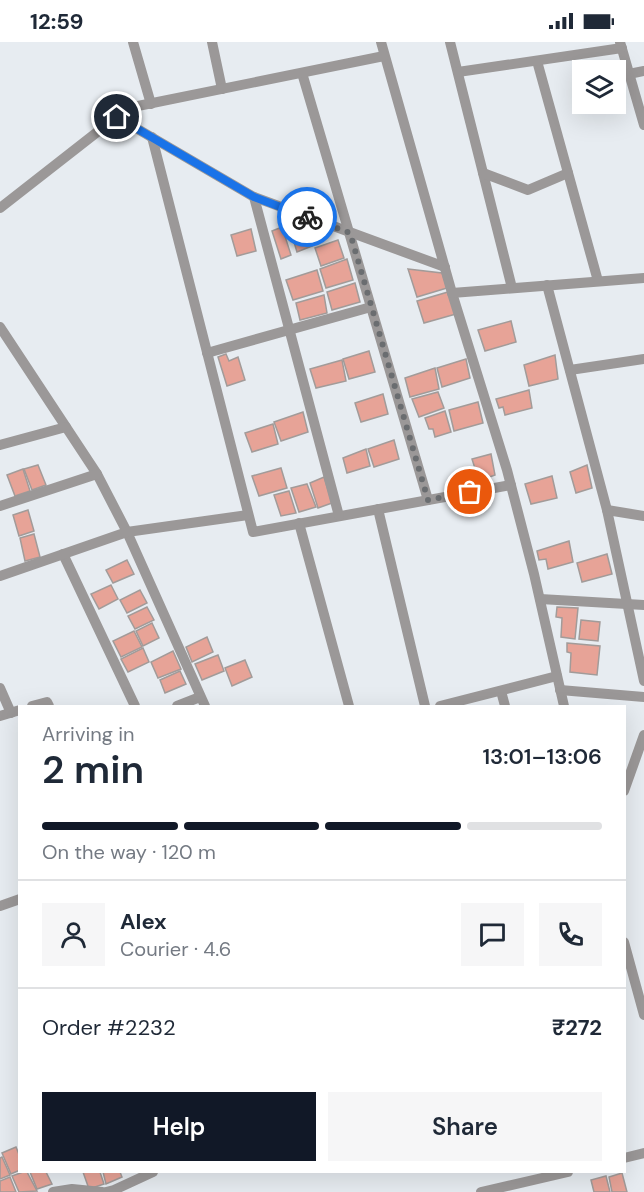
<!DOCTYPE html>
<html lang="en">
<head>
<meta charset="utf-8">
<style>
	body { margin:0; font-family:"DM Sans",sans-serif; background:#f6f6f7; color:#1f2937; height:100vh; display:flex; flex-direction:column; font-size:22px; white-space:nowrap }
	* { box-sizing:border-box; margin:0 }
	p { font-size:20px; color:#747a83 }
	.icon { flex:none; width:33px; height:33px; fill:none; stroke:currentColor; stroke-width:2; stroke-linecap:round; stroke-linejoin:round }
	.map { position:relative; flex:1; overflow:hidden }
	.sheet { position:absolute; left:18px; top:663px; width:608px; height:468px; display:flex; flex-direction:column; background:#fff; border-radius:0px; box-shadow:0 6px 24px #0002 }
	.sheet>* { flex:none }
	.buttons { position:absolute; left:572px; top:18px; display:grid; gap:12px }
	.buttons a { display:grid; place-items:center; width:54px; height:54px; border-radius:0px; background:#fff; box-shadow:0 6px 24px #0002; font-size:30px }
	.pin { position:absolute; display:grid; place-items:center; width:51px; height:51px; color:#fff; margin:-26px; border:3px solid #fff; border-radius:50%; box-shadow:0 2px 6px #0007 }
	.courier { position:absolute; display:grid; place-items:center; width:60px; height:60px; margin:-30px; border:4px solid #1a73e8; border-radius:50%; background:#fff; color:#222; box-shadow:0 2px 8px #0007 }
	.summary em { font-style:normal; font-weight:600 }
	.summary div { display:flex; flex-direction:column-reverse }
	.summary { display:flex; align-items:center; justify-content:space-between; height:102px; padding:0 24px }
	h1 { font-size:39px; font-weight:600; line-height:45px }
	.bar { display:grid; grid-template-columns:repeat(4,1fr); gap:9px 6px; align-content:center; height:72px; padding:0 24px }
	.bar i { height:8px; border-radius:4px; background:#e0e1e3 }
	.bar .selected { background:#111827 }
	.bar p { grid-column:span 4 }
	.line { display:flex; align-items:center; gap:15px; padding:0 24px; border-top:2px solid #e0e1e3 }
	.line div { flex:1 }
	.round { display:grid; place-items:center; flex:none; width:63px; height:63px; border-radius:0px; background:#f6f6f7 }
	.action { display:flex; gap:12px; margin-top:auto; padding:12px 24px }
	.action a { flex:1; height:69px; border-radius:0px; background:#111827; color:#fff; font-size:24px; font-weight:600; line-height:69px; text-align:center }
	.action a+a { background:#f6f6f7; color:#1f2937 }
	.status { display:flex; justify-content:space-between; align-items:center; height:42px; padding:0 30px; background:#fff; direction:ltr }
	.status svg { height:16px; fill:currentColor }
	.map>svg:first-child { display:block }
	.building { fill:#e7a397; stroke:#a29b99; stroke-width:1.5 }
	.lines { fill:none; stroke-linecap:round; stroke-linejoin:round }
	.minor { stroke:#9b9898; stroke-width:10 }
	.done { stroke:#6a6d70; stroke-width:6; stroke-dasharray:0 10.8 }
	.route { stroke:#1a73e8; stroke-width:8 }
</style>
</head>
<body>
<div class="status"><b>12:59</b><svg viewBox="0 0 49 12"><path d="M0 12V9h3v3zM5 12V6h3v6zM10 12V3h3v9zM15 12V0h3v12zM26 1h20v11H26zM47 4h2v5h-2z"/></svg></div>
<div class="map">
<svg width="644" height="1150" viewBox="0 0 644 1150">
	<rect width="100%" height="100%" fill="#e7ecf1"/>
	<g class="building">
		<polygon points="304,182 312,204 297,210 290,187"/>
		<polygon points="282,185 291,213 281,217 272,189"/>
		<polygon points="251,187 256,209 237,214 231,193"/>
		<polygon points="338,198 344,216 321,224 315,206"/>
		<polygon points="347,217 353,238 326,246 320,227"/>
		<polygon points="408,227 442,231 447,246 417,255"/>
		<polygon points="317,228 323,249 293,258 286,238"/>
		<polygon points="355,241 360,260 332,268 327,250"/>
		<polygon points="448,250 456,272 424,281 417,259"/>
		<polygon points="324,253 327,271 300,278 296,261"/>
		<polygon points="511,279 516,300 485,309 478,288"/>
		<polygon points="369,309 375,330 349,337 343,317"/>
		<polygon points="226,312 229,319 238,315 245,338 227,344 218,315"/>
		<polygon points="555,313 558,337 529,344 524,323"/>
		<polygon points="466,317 470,336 442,345 437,326"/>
		<polygon points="342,318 346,339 316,346 310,327"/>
		<polygon points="435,326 439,347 410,355 405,336"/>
		<polygon points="529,348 532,366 505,373 503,365 499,366 496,357"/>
		<polygon points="438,350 444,366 419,375 412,357"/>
		<polygon points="383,352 388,372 361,380 355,361"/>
		<polygon points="478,360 483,381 454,389 449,368"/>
		<polygon points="445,369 451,390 435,395 433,387 429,387 425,376"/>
		<polygon points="303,370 308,390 281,399 274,380"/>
		<polygon points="273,382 278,402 252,410 245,391"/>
		<polygon points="394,398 399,417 374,425 368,407"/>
		<polygon points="366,407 370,424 347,431 343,416"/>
		<polygon points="491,412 495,433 479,439 472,417"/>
		<polygon points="38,423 46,443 32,448 24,427"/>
		<polygon points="587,423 592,446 576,451 570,430"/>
		<polygon points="281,426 287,446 259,454 252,434"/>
		<polygon points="23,427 30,449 15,454 7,433"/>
		<polygon points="552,434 557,456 531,462 525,442"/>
		<polygon points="324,435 332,461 318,466 310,441"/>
		<polygon points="307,442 316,465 299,470 291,446"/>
		<polygon points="289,449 296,471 281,474 274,453"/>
		<polygon points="28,468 34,489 19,494 13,473"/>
		<polygon points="34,492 40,515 25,519 20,496"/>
		<polygon points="569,499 573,520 548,527 546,517 539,518 537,509"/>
		<polygon points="607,512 612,532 582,540 577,521"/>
		<polygon points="127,518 134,532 113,541 106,528"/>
		<polygon points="111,543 118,557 99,567 91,552"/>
		<polygon points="140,548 147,561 127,571 120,558"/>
		<polygon points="147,565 154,578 135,587 128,574"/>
		<polygon points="557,565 578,566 575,597 561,595 562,576 556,575"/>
		<polygon points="581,578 600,580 598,599 579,597"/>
		<polygon points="152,581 159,596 143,604 136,589"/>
		<polygon points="134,589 142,605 121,615 113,599"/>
		<polygon points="207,595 213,610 192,620 186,605"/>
		<polygon points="567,601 600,604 597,633 570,630 571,611 567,610"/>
		<polygon points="143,606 149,620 128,630 121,617"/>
		<polygon points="173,609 181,627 158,636 151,620"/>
		<polygon points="218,613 224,629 202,638 195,622"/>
		<polygon points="245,618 252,635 232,644 225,626"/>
		<polygon points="180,629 186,642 165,651 160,638"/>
		<polygon points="16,1105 20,1115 20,1128 11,1132 2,1111"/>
		<polygon points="2,1115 10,1133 0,1137 0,1116"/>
		<polygon points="23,1130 27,1130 37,1149 19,1150 12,1134"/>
		<polygon points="30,1130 46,1130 52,1142 37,1147"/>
		<polygon points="83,1130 100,1130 104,1142 89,1147"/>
		<polygon points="103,1130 120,1130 122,1135 106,1142"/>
		<polygon points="622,1131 627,1150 612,1150 609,1135"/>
		<polygon points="606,1134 610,1150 594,1150 591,1138"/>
		<polygon points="10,1135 16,1150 0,1150 0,1139"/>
	</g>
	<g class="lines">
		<g class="minor">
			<polyline points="133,0 151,62"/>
			<polyline points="212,0 222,47"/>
			<polyline points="381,0 452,251 507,428 534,532 564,664"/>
			<polyline points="450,0 512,246"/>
			<polyline points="620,0 644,83"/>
			<polyline points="537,19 598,239"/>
			<polyline points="458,30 622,6"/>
			<polyline points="302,31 428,458"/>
			<polyline points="629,32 644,29"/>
			<polyline points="117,75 254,155 445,225"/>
			<polyline points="152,95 253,490 511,443"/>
			<polyline points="483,131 528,148 568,131"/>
			<polyline points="254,155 339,474"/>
			<polyline points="0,166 128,66 384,14"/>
			<polyline points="547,243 607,468 644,639"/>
			<polyline points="452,251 644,236"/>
			<polyline points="0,285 97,432 127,490 205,664"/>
			<polyline points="207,311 371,265"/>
			<polyline points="570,328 644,317"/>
			<polyline points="0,403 66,385"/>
			<polyline points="0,464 97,432"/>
			<polyline points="378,467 425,664"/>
			<polyline points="607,468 644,474"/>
			<polyline points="299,481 349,664"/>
			<polyline points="63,512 135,664"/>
			<polyline points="0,534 127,490 248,473"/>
			<polyline points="540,557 644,563"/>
			<polyline points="0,646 11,671"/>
			<polyline points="560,648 644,655"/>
			<polyline points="501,649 505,664"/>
			<polyline points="32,664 47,660 49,664"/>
			<polyline points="177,664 200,655"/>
			<polyline points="440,664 557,634"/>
			<polyline points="0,674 20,668"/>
			<polyline points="624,749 644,693"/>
			<polyline points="0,864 20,857"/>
			<polyline points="624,900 644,973"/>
			<polyline points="624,1116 644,1111"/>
			<polyline points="53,1150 72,1147 102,1150"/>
			<polyline points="106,1150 114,1148 153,1130"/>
			<polyline points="481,1150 568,1130"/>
		</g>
	</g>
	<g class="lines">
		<polyline class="done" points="307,175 350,191 428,458 470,450"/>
		<polyline class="route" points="117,75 254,155 307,175"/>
	</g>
</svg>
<div class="buttons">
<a><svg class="icon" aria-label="layers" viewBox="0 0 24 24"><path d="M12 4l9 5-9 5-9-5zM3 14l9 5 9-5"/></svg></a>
</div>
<div class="pin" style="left:470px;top:450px;background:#ea580c"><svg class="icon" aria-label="bag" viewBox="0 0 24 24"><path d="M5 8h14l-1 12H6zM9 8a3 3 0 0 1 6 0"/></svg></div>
<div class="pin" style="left:117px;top:75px;background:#1f2937"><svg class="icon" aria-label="home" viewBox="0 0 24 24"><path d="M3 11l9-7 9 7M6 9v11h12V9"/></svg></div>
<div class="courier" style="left:307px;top:175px"><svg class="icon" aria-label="bike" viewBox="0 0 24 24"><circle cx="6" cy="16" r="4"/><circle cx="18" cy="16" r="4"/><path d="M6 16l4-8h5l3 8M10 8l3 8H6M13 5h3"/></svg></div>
<section class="sheet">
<div class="summary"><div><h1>2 min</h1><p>Arriving in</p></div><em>13:01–13:06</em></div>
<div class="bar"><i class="selected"></i><i class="selected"></i><i class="selected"></i><i></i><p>On the way · 120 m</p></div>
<div class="line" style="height:108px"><a class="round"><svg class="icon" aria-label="person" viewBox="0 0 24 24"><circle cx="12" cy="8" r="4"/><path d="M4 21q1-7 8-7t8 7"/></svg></a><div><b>Alex</b><p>Courier · 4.6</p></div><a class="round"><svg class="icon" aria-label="chat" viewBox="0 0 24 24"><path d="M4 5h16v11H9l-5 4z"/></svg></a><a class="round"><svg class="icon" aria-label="phone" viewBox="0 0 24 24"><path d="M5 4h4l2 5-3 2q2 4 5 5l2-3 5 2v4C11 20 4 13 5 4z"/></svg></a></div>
<div class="line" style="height:78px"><div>Order #2232</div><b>₹272</b></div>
<div class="action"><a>Help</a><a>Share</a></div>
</section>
</div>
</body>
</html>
